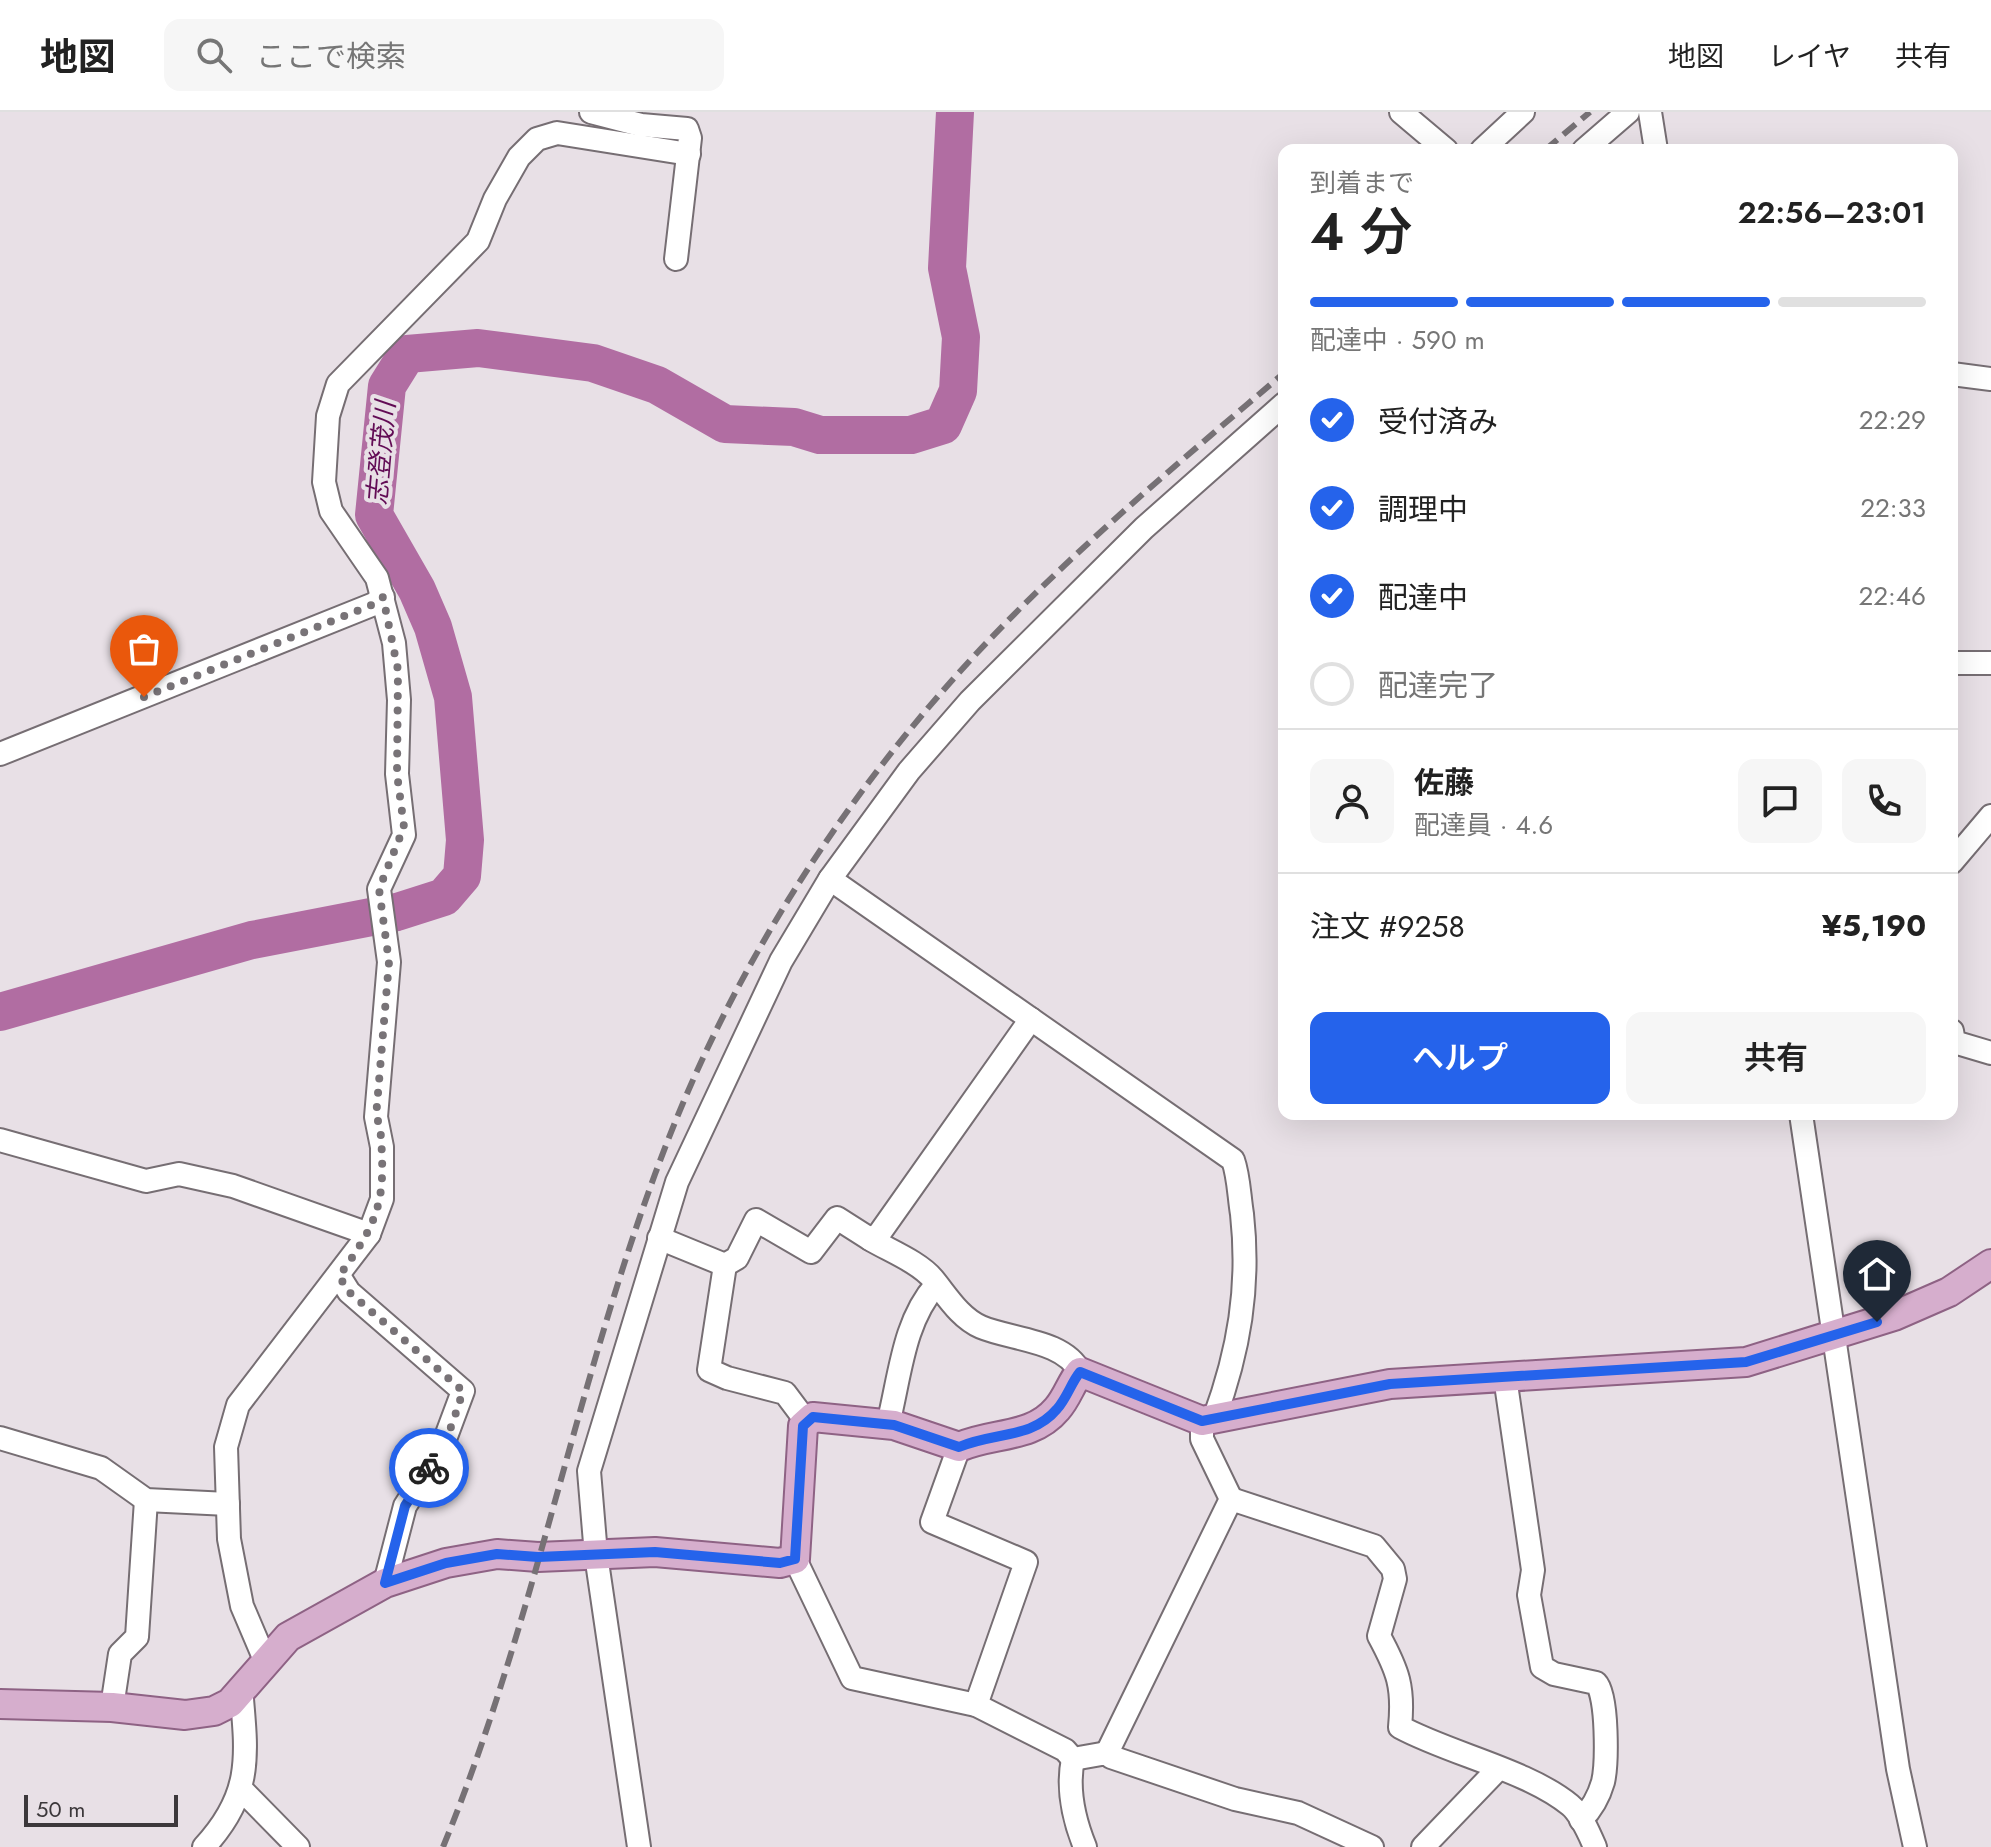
<!DOCTYPE html>
<html lang="ja">
<head>
<meta charset="utf-8">
<style>
	body { margin:0; font-family:Jost,"Noto Sans JP",sans-serif; background:#f6f6f6; color:#222; height:100vh; display:flex; flex-direction:column; font-size:30px; white-space:nowrap }
	* { box-sizing:border-box; margin:0 }
	p { font-size:26px; color:#767676 }
	.icon { flex:none; width:44px; height:44px; fill:none; stroke:currentColor; stroke-width:2; stroke-linecap:round; stroke-linejoin:round }
	.map { position:relative; flex:1; overflow:hidden }
	.side { position:absolute; left:1278px; top:32px; width:680px; height:976px; display:flex; flex-direction:column; background:#fff; border-radius:16px; box-shadow:0 8px 32px #0002 }
	.side>* { flex:none }
	.scale { position:absolute; left:24px; bottom:20px; width:154px; box-sizing:border-box; padding-left:8px; border:4px solid #3c383b; border-top:0; font-size:22px; line-height:28px; white-space:nowrap; color:#3c383b; -webkit-text-stroke:6px #e8e0e6; paint-order:stroke }
	.pin { position:absolute; display:grid; place-items:center; width:68px; height:68px; color:#fff; margin:-82px -34px; border-radius:50% 50% 50% 0; rotate:-45deg; box-shadow:0 0 8px #0007 }
	.pin .icon { rotate:45deg }
	.courier { position:absolute; display:grid; place-items:center; width:80px; height:80px; margin:-40px; border:6px solid #2563eb; border-radius:50%; background:#fff; color:#222; box-shadow:0 2px 10px #0007 }
	.summary em { font-style:normal; font-weight:600 }
	.summary div { display:flex; flex-direction:column-reverse }
	.summary { display:flex; align-items:center; justify-content:space-between; height:136px; padding:0 32px }
	h1 { font-size:52px; font-weight:600; line-height:60px }
	.bar { display:grid; grid-template-columns:repeat(4,1fr); gap:12px 8px; align-content:center; height:96px; padding:0 32px }
	.bar i { height:10px; border-radius:6px; background:#e0e0e0 }
	.bar .active { background:#2563eb }
	.bar p { grid-column:span 4 }
	.line { display:flex; align-items:center; gap:20px; padding:0 32px; border-top:2px solid #e0e0e0 }
	.line div { flex:1 }
	.round { display:grid; place-items:center; flex:none; width:84px; height:84px; border-radius:16px; background:#f6f6f6 }
	ol { padding:0 32px; list-style:none }
	li { display:flex; align-items:center; gap:24px; height:88px }
	li p { margin-inline-start:auto }
	li .icon { padding:8px; border-radius:50%; background:#2563eb; color:#fff; stroke-width:4 }
	li:last-child { color:#767676 }
	li i { width:44px; height:44px; border:4px solid #e0e0e0; border-radius:50% }
	.cta { display:flex; gap:16px; margin-top:auto; padding:16px 32px }
	.cta a { flex:1; height:92px; border-radius:16px; background:#2563eb; color:#fff; font-size:32px; font-weight:600; line-height:92px; text-align:center }
	.cta a+a { background:#f6f6f6; color:#222 }
	header { display:flex; align-items:center; gap:48px; box-sizing:border-box; height:112px; padding:0 40px; background:#fff; border-bottom:2px solid #e0e0e0 }
	header strong { font-size:38px }
	nav { display:flex; gap:44px; margin-inline-start:auto; font-size:28px }
	.search { width:560px; height:72px; background:#f6f6f6; display:flex; align-items:center; gap:20px; box-sizing:border-box; padding:0 28px; border-radius:16px; color:#767676; font-size:30px }
	.map>svg:first-child { display:block }
	.lines { fill:none; stroke-linecap:round; stroke-linejoin:round }
	.river { stroke:#b16da2; stroke-width:38 }
	.minor-casing { stroke:#766e73; stroke-width:26 }
	.major-casing { stroke:#8e6284; stroke-width:32 }
	.minor { stroke:#fff; stroke-width:22 }
	.major { stroke:#d6aecd; stroke-width:28 }
	.rail { stroke:#767175; stroke-width:6; stroke-dasharray:16 8; stroke-linecap:butt }
	.done { stroke:#787377; stroke-width:8; stroke-dasharray:0 14.4 }
	.route { stroke:#2563eb; stroke-width:10 }
	.labels { text-anchor:middle; stroke-width:8; stroke-linejoin:round; paint-order:stroke }
	.water-label { font-size:26px; font-style:italic; fill:#620c55; stroke:#e8e0e6 }
</style>
</head>
<body>
<header>
<strong>地図</strong>
<div class="search"><svg class="icon" aria-label="search" viewBox="0 0 24 24"><circle cx="10" cy="10" r="6"/><path d="M15 15l6 6"/></svg>ここで検索</div>
<nav><a>地図</a><a>レイヤ</a><a>共有</a></nav>
</header>
<div class="map">
<svg width="1991" height="1735" viewBox="0 0 1991 1735">
	<rect width="100%" height="100%" fill="#e8e0e6"/>
	<g class="lines">
		<polyline class="river" points="0,900 252,828 397,800 444,785 462,764 465,728 453,585 433,515 417,478 374,403 387,274 407,242 478,236 593,251 657,273 725,312 794,315 820,323 911,323 943,313 958,279 961,225 947,156 955,0"/>
		<defs>
			<g id="minor">
				<polyline points="591,0 641,13 687,17 690,26 676,147"/>
				<polyline points="1401,0 1446,38"/>
				<polyline points="1650,0 1656,38"/>
				<polyline points="1482,38 1523,0"/>
				<polyline points="1584,38 1628,0"/>
				<polyline points="1952,262 1991,267"/>
				<polyline points="1952,551 1991,551"/>
				<polyline points="0,642 374,492 383,485"/>
				<polyline points="1952,750 1991,704"/>
				<path d="M830,767L1233,1048C1239,1065 1239,1084 1242,1102C1250,1175 1239,1239 1214,1307"/>
				<path d="M1031,907L879,1122L870,1127C888,1138 919,1150 933,1167C947,1184 960,1206 981,1215C1012,1228 1064,1228 1080,1260"/>
				<polyline points="1952,919 1954,930 1991,941"/>
				<polyline points="1801,1002 1898,1657 1915,1735"/>
				<polyline points="0,1028 146,1069 179,1062 233,1074 369,1122"/>
				<polyline points="659,1126 725,1153"/>
				<polyline points="339,1164 349,1180 463,1279 441,1338 405,1394 385,1471"/>
				<path d="M1505,1265L1533,1458L1529,1483L1542,1555L1554,1562L1596,1571C1608,1583 1607,1653 1603,1670C1599,1684 1591,1698 1581,1708"/>
				<polyline points="806,1309 785,1281 727,1266 709,1258 725,1153 737,1146 756,1108 811,1140 837,1106 870,1127"/>
				<path d="M888,1312C900,1265 903,1210 936,1173"/>
				<polyline points="0,1326 101,1356 146,1388 228,1392"/>
				<polyline points="959,1335 932,1410 1026,1450 976,1593"/>
				<path d="M1231,1387L1374,1434L1393,1457L1395,1467L1379,1524C1398,1559 1404,1575 1400,1615C1450,1642 1527,1658 1570,1693C1581,1702 1589,1721 1595,1735"/>
				<polyline points="795,1447 852,1566 976,1593 1065,1638 1073,1647 1107,1641 1111,1645 1235,1687 1298,1701 1372,1735"/>
				<polyline points="265,1548 242,1494 229,1427 226,1335 238,1293 369,1122 382,1087 382,1035 376,1005 389,850 379,777 404,723 397,662 399,588 394,531 377,466 331,399 324,370 328,304 338,272 478,129 495,87 519,45 537,27 557,21 689,42"/>
				<polyline points="112,1595 120,1542 137,1525 146,1388"/>
				<polyline points="1107,1641 1231,1387 1202,1327 1202,1309"/>
				<path d="M1073,1647C1067,1676 1074,1708 1085,1735"/>
				<polyline points="242,1678 298,1735"/>
				<path d="M204,1735C253,1682 247,1644 241,1576"/>
				<polyline points="639,1735 596,1443 589,1359 677,1070 781,849 830,767 909,659 970,589 1144,416 1284,292"/>
				<polyline points="1423,1735 1498,1657"/>
			</g>
			<path id="major" d="M0,1592L112,1595L185,1603L214,1599L230,1591L288,1525L385,1471L446,1451L497,1442L538,1445L655,1440L780,1451L795,1447L803,1314L813,1305L894,1313L959,1335C993,1320 1032,1327 1057,1297C1067,1286 1071,1271 1080,1260L1202,1309L1390,1272L1746,1250L1894,1204L1949,1180L1991,1152"/>
		</defs>
		<use href="#minor" class="minor-casing"/>
		<use href="#major" class="major-casing"/>
		<use href="#minor" class="minor"/>
		<use href="#major" class="major"/>
		<g class="rail">
			<polyline points="1545,38 1590,0"/>
			<path d="M443,1735C537,1506 578,1258 668,1028C749,820 881,629 1042,475C1119,400 1202,331 1284,261"/>
		</g>
	</g>
	<g class="lines">
		<path class="done" d="M144,585L374,492L383,485L398,558L397,662L404,715L379,777L389,850L376,1005L380,1013C386,1086 382,1105 339,1164L349,1180L463,1279L452,1313L429,1356"/>
		<path class="route" d="M429,1356L405,1394L385,1471L446,1451L497,1442L538,1445L655,1440L780,1451L795,1447L803,1314L813,1305L894,1313L959,1335C994,1320 1032,1327 1057,1297C1067,1286 1071,1271 1080,1260L1202,1309L1390,1272L1746,1250L1877,1210"/>
	</g>
	<g class="labels">
		<g class="water-label">
			<text transform="translate(381 341) rotate(-85)" y="9">志登茂川</text>
		</g>
	</g>
</svg>
<div class="scale">50 m</div>
<div class="pin" style="left:144px;top:585px;background:#ea580c"><svg class="icon" aria-label="bag" viewBox="0 0 24 24"><path d="M5 8h14l-1 12H6zM9 8a3 3 0 0 1 6 0"/></svg></div>
<div class="pin" style="left:1877px;top:1210px;background:#1f2937"><svg class="icon" aria-label="home" viewBox="0 0 24 24"><path d="M3 11l9-7 9 7M6 9v11h12V9"/></svg></div>
<div class="courier" style="left:429px;top:1356px"><svg class="icon" aria-label="bike" viewBox="0 0 24 24"><circle cx="6" cy="16" r="4"/><circle cx="18" cy="16" r="4"/><path d="M6 16l4-8h5l3 8M10 8l3 8H6M13 5h3"/></svg></div>
<section class="side">
<div class="summary"><div><h1>4 分</h1><p>到着まで</p></div><em>22:56–23:01</em></div>
<div class="bar"><i class="active"></i><i class="active"></i><i class="active"></i><i></i><p>配達中 · 590 m</p></div>
<ol>
<li><svg class="icon" aria-label="check" viewBox="0 0 24 24"><path d="M5 12l5 5 9-10"/></svg>受付済み<p>22:29</p></li>
<li><svg class="icon" aria-label="check" viewBox="0 0 24 24"><path d="M5 12l5 5 9-10"/></svg>調理中<p>22:33</p></li>
<li><svg class="icon" aria-label="check" viewBox="0 0 24 24"><path d="M5 12l5 5 9-10"/></svg>配達中<p>22:46</p></li>
<li><i></i>配達完了</li>
</ol>
<div class="line" style="height:144px"><a class="round"><svg class="icon" aria-label="person" viewBox="0 0 24 24"><circle cx="12" cy="8" r="4"/><path d="M4 21q1-7 8-7t8 7"/></svg></a><div><b>佐藤</b><p>配達員 · 4.6</p></div><a class="round"><svg class="icon" aria-label="chat" viewBox="0 0 24 24"><path d="M4 5h16v11H9l-5 4z"/></svg></a><a class="round"><svg class="icon" aria-label="phone" viewBox="0 0 24 24"><path d="M5 4h4l2 5-3 2q2 4 5 5l2-3 5 2v4C11 20 4 13 5 4z"/></svg></a></div>
<div class="line" style="height:104px"><div>注文 #9258</div><b>¥5,190</b></div>
<div class="cta"><a>ヘルプ</a><a>共有</a></div>
</section>
</div>
</body>
</html>
